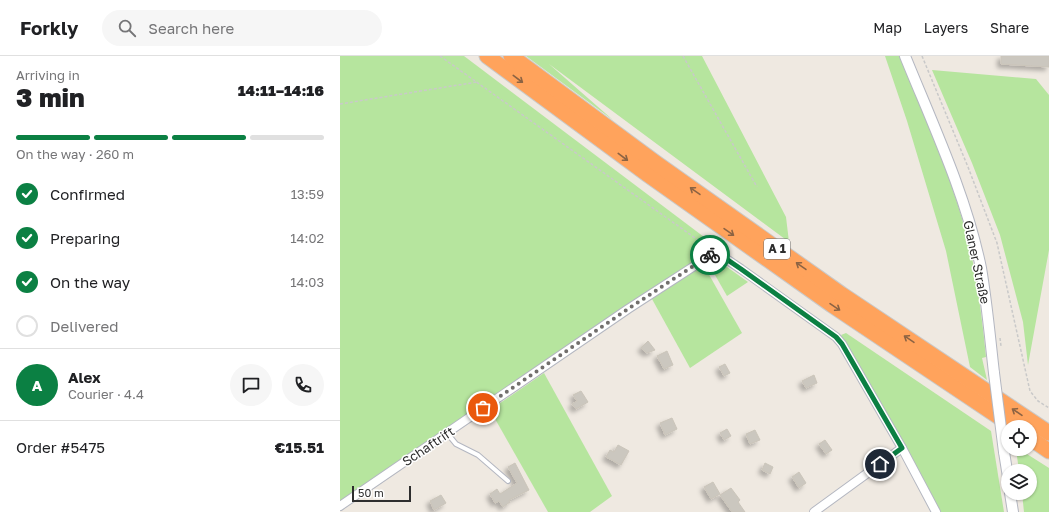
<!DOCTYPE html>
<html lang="en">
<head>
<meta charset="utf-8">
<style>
	body { margin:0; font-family:"Golos Text",sans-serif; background:#f6f6f6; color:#202124; height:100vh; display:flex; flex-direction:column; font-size:15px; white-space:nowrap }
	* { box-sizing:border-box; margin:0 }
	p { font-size:13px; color:#757577 }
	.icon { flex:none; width:22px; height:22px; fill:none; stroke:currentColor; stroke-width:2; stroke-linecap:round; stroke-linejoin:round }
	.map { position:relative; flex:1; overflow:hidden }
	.panel { display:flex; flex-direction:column; background:#fff; width:340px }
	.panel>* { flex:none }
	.fabs { position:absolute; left:661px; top:364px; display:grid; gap:8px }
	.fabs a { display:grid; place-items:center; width:36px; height:36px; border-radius:50%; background:#fff; box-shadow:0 1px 3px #0004; font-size:20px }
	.scale { position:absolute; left:12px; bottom:10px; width:59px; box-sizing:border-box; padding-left:4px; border:2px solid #2e2e2e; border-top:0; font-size:11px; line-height:14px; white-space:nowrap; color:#2e2e2e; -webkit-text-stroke:3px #fff; paint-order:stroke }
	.pin { position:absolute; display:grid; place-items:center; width:34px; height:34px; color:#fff; margin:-17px; border:2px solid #fff; border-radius:50%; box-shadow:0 1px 4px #0007 }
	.courier { position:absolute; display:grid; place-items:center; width:40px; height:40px; margin:-20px; border:3px solid #0b8043; border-radius:50%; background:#fff; color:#222; box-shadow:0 1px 5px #0007 }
	.head em { font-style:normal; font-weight:800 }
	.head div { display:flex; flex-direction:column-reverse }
	.head { display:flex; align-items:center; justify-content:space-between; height:68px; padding:0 16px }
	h1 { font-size:26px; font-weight:800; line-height:30px }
	.bar { display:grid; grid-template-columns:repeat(4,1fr); gap:6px 4px; align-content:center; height:48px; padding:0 16px }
	.bar i { height:5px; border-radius:3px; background:#e0e0e0 }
	.bar .selected { background:#0b8043 }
	.bar p { grid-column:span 4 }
	.line { display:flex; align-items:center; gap:10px; padding:0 16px; border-top:1px solid #e0e0e0 }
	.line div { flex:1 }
	.round { display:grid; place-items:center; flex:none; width:42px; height:42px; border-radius:21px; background:#f6f6f6 }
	ol { padding:0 16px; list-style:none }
	li { display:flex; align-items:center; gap:12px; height:44px }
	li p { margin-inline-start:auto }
	li .icon { padding:4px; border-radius:50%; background:#0b8043; color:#fff; stroke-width:4 }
	li:last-child { color:#757577 }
	li i { width:22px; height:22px; border:2px solid #e0e0e0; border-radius:50% }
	header { display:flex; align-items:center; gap:24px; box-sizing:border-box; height:56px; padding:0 20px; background:#fff; border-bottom:1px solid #e0e0e0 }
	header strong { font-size:19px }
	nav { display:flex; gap:22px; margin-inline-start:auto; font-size:14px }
	.search { width:280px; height:36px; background:#f6f6f6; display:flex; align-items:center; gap:10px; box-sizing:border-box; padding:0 14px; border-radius:22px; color:#757577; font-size:15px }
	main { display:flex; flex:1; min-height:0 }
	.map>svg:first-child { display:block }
	.green { fill:#b6e59e }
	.building { fill:#cbc7bf; stroke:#cbc5ba; filter:url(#shadow) }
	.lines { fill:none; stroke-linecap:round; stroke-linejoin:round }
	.service-casing { stroke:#b4b7c1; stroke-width:6 }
	.minor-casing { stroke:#b4b7c1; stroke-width:10 }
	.tertiary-casing { stroke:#b4b7c1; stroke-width:12 }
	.motorway-casing { stroke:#c9c9c9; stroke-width:17 }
	.path { stroke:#c9c9c9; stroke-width:1.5; stroke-dasharray:3 2; stroke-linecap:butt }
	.service { stroke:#fff; stroke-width:4 }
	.minor { stroke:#fff; stroke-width:8 }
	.tertiary { stroke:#fff; stroke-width:10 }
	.motorway { stroke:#ffa35c; stroke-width:15 }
	.tertiary-bridge-casing { stroke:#b4b7c1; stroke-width:12; stroke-linecap:butt }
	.tertiary-bridge { stroke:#fff; stroke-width:10 }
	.oneway { stroke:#8c6343 }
	.done { stroke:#726f6d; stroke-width:4; stroke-dasharray:0 7.2 }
	.route { stroke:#0b8043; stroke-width:5 }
	.labels { text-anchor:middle; stroke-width:3; stroke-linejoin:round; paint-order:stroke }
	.shield { fill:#fff; stroke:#6d6d6d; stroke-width:1 }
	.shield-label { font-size:12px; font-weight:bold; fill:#2e2e2e }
	.street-label { font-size:13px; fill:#2e2e2e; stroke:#fff }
</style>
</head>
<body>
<header>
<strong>Forkly</strong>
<div class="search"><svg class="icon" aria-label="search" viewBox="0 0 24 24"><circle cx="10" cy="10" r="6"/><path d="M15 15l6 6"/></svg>Search here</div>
<nav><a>Map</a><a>Layers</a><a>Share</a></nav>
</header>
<main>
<section class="panel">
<div class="head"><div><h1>3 min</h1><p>Arriving in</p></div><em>14:11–14:16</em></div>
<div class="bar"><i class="selected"></i><i class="selected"></i><i class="selected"></i><i></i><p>On the way · 260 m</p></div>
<ol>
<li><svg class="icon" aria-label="check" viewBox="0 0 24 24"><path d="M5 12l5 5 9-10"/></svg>Confirmed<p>13:59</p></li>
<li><svg class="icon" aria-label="check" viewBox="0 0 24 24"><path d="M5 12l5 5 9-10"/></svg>Preparing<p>14:02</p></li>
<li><svg class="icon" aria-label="check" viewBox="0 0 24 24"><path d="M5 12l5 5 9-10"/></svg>On the way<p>14:03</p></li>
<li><i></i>Delivered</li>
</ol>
<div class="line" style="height:72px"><b class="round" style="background:#0b8043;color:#fff">A</b><div><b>Alex</b><p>Courier · 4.4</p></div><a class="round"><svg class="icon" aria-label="chat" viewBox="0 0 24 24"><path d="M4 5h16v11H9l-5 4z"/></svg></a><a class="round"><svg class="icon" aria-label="phone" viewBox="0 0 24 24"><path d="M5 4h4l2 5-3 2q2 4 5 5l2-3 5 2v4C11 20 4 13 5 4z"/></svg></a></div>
<div class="line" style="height:52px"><div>Order #5475</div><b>€15.51</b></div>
</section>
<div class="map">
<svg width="709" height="456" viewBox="0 0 709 456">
	<defs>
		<filter id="shadow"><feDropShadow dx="-3.5" dy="3.5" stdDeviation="2" flood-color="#0004"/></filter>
	</defs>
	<rect width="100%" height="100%" fill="#efe9e1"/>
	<g class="green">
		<polygon points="0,0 124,0 376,190 0,446"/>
		<polygon points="186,0 362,0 446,161 449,186 209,8 273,64"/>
		<path d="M545,0H560C587,67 619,135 633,207C639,238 643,270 646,301L642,302L647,324L630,311L606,195L567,65Z"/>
		<polygon points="592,14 696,23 709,39 709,194 688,309 683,266 660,179 632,107"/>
		<polygon points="373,201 408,226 387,240 367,205"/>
		<polygon points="363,208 402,277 350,312 312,243"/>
		<polygon points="506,277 651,375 664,456 600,456 501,279"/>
		<polygon points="204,317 272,440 250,456 208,456 150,354"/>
		<polygon points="676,393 679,393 709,412 709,456 684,456 682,437 690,437 690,415 679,415"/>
	</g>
	<g class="building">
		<polygon points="661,0 709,0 709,11 661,8"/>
		<polygon points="308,285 315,294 307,297 301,292"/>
		<polygon points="327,295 333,309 324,313 317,300"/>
		<polygon points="385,308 390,317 384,320 379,311"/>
		<polygon points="474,319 477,327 466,332 462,325"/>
		<polygon points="241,335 248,346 236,353 232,348 237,345 233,339"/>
		<polygon points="332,362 337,373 325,379 320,367"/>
		<polygon points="387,373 391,380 384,384 380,377"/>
		<polygon points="415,374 420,384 410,388 406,378"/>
		<polygon points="485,384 492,394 486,398 479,388"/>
		<polygon points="278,389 289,395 281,409 266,401 270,394 274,396"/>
		<polygon points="175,407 189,434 169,444 170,446 163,451 159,445 155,447 150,438 157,433 160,438 177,427 168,411"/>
		<polygon points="425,407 433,411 430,418 422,414"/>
		<polygon points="459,416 466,427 459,432 452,421"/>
		<polygon points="373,426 380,438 371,443 364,431"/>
		<polygon points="391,432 400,444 398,446 405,456 392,456 380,439"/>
		<polygon points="101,439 106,447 94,454 90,445"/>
	</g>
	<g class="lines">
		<defs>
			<polyline id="service" points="107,377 116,388 138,399 168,425"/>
			<g id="minor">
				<polyline points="0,450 288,253 376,196 401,213 496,281 502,288 562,392 596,456"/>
				<polyline points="474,456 562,392"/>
			</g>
			<g id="tertiary">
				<path d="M565,0C593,69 626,139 641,212C647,247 650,282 654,317"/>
				<polyline points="664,396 668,421"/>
				<polyline points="670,437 673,456"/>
			</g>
			<g id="motorway">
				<polyline points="147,0 307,118 492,249 674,371"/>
				<polyline points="171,0 316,107 501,238 709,377"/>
				<polyline points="690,382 709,395"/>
			</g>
		</defs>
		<use href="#service" class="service-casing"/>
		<use href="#minor" class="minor-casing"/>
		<use href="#tertiary" class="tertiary-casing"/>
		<use href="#motorway" class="motorway-casing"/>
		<g class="path">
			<polyline points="100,0 369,192"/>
			<polyline points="343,0 417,131"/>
			<polyline points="582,0 628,111 657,187 690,335 698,345 709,352"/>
			<polyline points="0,48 137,26"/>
			<polyline points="660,282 661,290"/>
		</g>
		<use href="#service" class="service"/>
		<use href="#minor" class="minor"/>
		<use href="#tertiary" class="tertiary"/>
		<use href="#motorway" class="motorway"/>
		<defs>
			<polyline id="tertiary-bridge" points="654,317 664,396"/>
		</defs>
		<use href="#tertiary-bridge" class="tertiary-bridge-casing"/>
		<use href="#tertiary-bridge" class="tertiary-bridge"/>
	</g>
	<defs><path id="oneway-shaft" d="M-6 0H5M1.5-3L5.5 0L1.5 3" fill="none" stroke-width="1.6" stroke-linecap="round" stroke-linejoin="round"/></defs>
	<g class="oneway">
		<use href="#oneway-shaft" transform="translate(178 23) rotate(37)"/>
		<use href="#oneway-shaft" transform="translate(283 101) rotate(37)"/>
		<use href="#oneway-shaft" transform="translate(355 135) rotate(-145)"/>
		<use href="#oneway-shaft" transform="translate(389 176) rotate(35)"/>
		<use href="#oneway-shaft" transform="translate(461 210) rotate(-145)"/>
		<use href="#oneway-shaft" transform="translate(495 251) rotate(34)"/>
		<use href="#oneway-shaft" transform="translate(569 283) rotate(-146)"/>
		<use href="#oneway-shaft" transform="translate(677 356) rotate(-146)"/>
	</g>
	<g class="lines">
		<polyline class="done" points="143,352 288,253 370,199"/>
		<polyline class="route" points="370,199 376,196 401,213 496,281 502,288 562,392 540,408"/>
	</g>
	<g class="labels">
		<rect class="shield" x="424" y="183" width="26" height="20" rx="3"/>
		<g class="shield-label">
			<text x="437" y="197">A 1</text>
		</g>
		<g class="street-label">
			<text transform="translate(637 206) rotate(78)" y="5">Glaner Straße</text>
			<text transform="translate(88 390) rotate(-34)" y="5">Schaftrift</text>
		</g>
	</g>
</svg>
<div class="fabs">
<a><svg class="icon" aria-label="locate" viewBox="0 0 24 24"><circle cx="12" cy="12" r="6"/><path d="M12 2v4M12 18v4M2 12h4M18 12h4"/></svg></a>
<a><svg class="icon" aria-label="layers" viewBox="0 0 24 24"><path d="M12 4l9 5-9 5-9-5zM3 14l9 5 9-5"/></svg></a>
</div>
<div class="scale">50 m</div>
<div class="pin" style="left:143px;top:352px;background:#ea580c"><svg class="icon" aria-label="bag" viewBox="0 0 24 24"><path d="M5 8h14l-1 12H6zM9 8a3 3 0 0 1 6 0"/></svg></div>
<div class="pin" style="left:540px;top:408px;background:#1f2937"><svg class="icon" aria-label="home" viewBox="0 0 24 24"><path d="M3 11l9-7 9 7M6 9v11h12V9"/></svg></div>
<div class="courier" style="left:370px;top:199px"><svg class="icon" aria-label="bike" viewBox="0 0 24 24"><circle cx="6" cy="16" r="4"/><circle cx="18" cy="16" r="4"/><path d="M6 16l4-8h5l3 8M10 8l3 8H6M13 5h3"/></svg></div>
</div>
</main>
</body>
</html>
